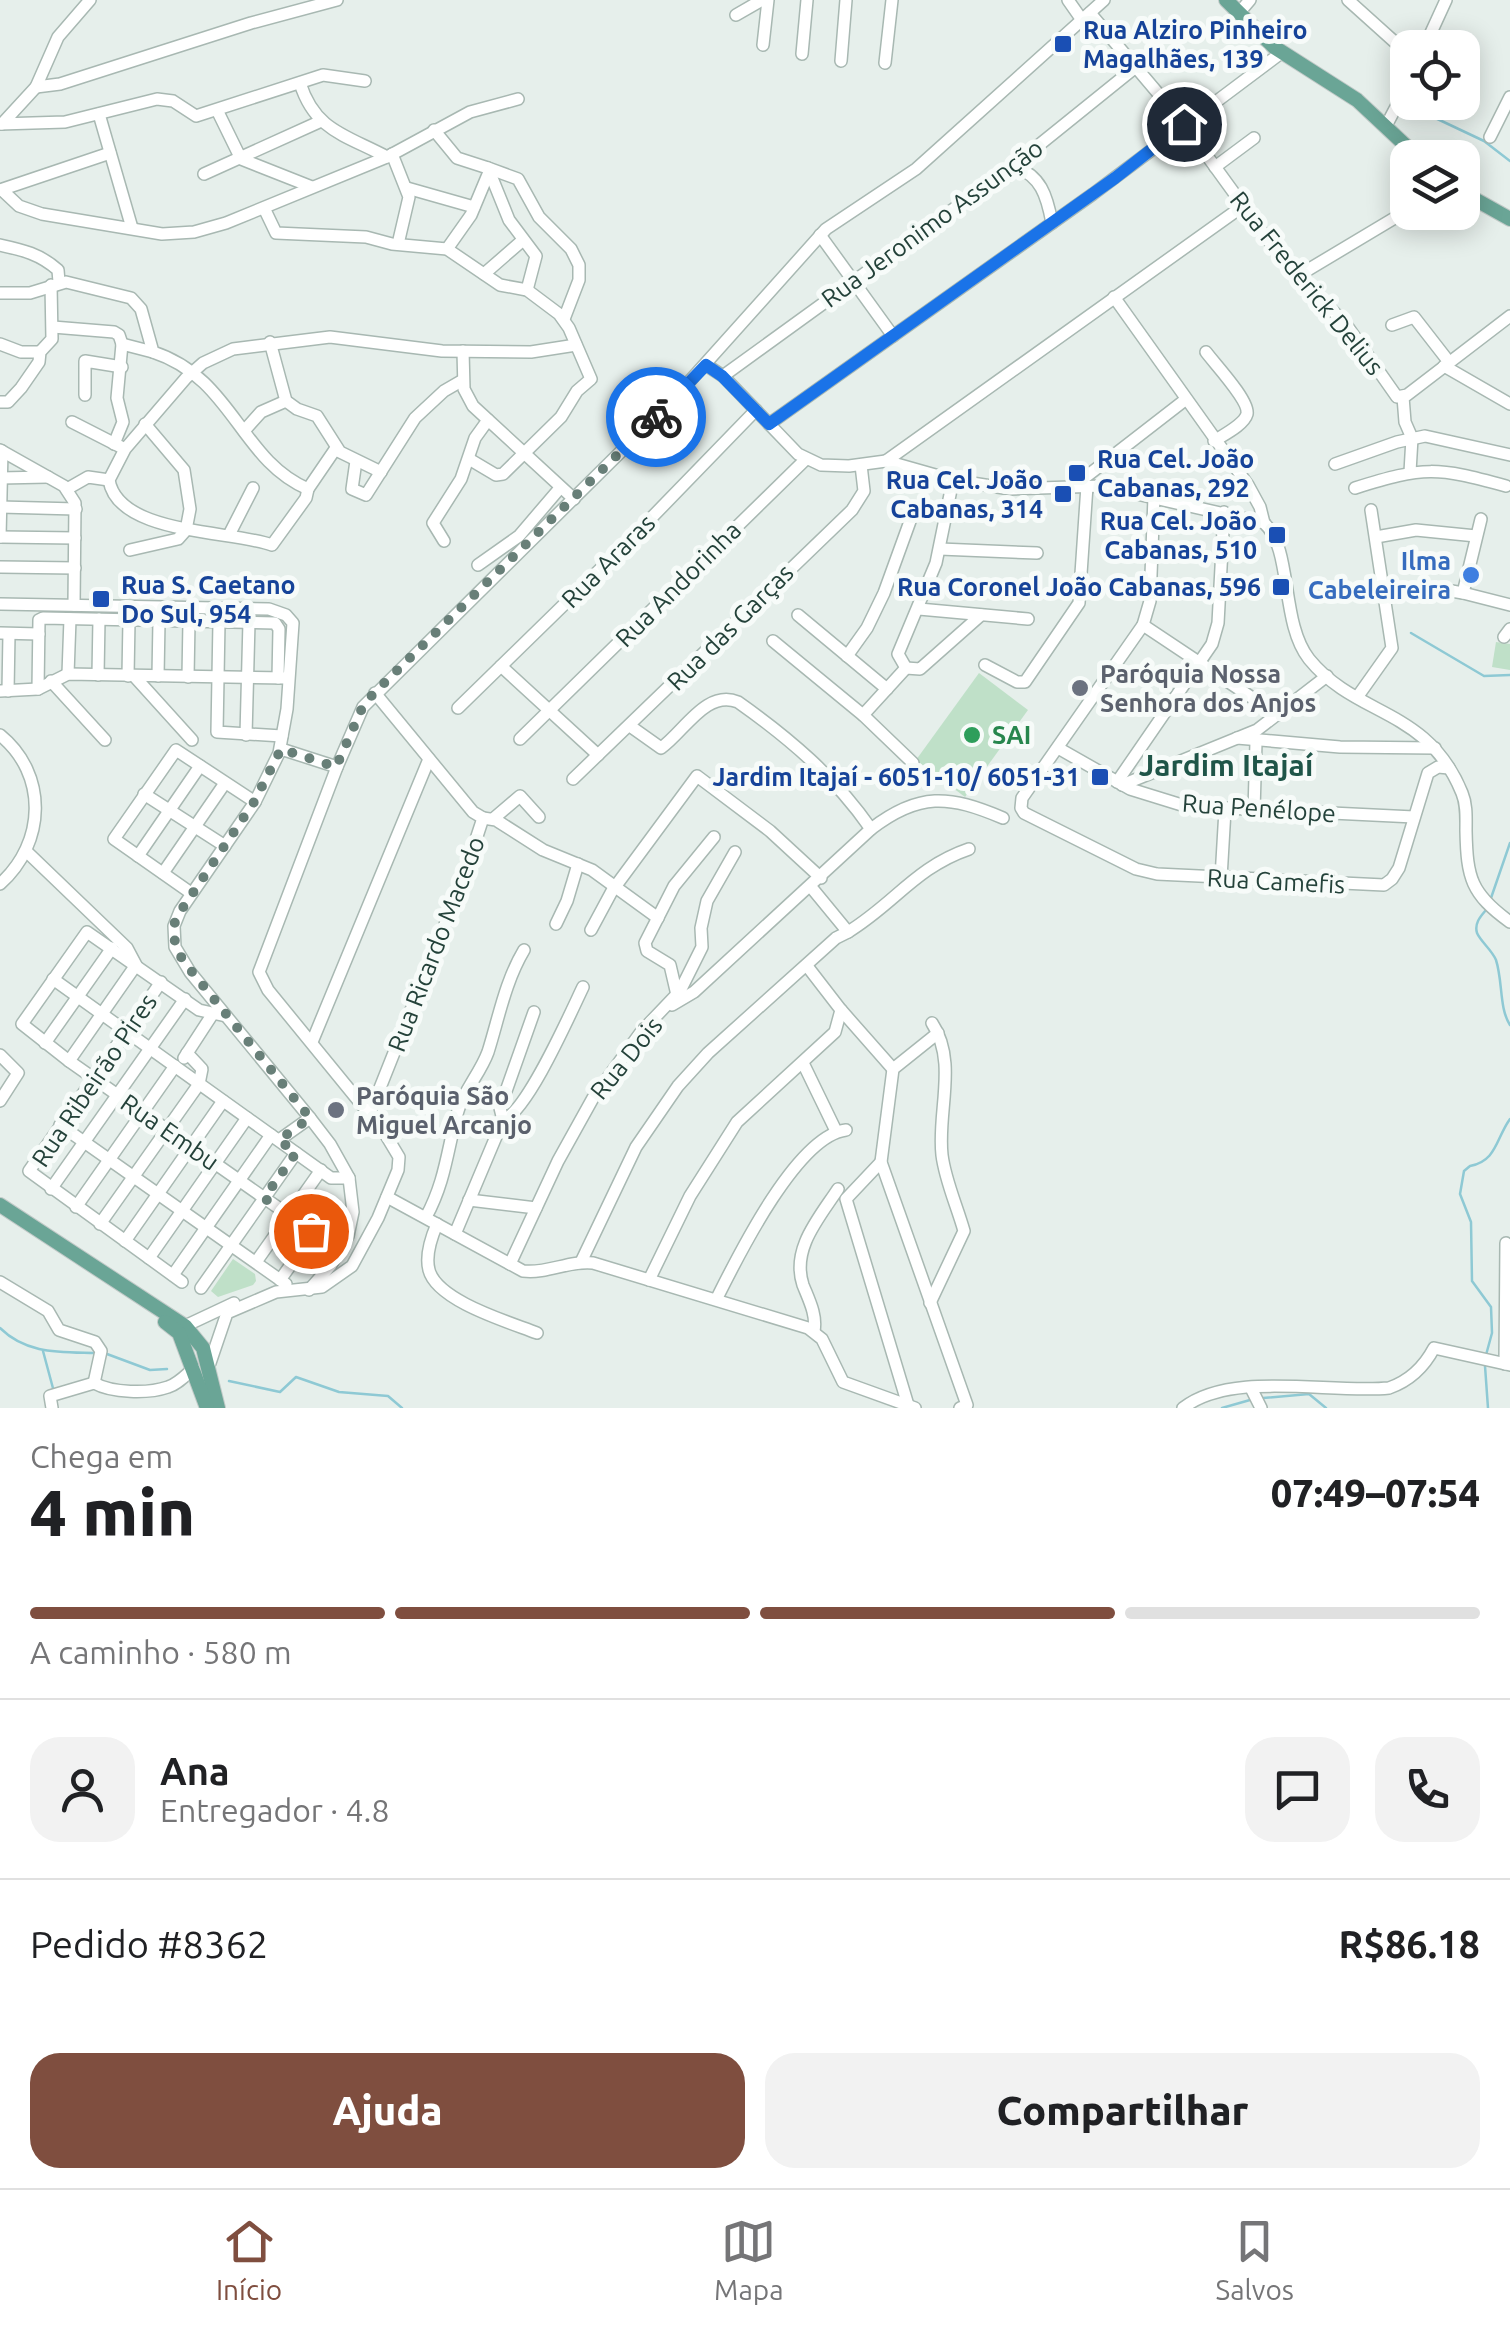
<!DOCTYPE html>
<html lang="pt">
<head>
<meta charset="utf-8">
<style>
	body { margin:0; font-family:Ubuntu,sans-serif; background:#f2f2f2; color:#202124; height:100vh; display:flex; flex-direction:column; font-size:38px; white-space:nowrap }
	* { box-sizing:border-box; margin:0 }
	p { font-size:32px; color:#757577 }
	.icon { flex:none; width:55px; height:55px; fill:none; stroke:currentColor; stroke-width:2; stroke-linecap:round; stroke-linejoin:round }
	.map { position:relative; height:1408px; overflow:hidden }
	.side { display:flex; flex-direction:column; background:#fff; flex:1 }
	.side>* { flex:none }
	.tools { position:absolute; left:1390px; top:30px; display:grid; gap:20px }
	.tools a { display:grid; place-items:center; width:90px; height:90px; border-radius:20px; background:#fff; box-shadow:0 5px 25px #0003; font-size:50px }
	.pin { position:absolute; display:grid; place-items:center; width:85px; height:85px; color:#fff; margin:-42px; border:5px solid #fff; border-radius:50%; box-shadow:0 2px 10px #0007 }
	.courier { position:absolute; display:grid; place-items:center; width:100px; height:100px; margin:-50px; border:8px solid #1a73e8; border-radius:50%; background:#fff; color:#222; box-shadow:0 2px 12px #0007 }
	.summary em { font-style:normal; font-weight:800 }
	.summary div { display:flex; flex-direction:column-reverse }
	.summary { display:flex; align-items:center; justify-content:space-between; height:170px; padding:0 30px }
	h1 { font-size:65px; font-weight:800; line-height:75px }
	.bar { display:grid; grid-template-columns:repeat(4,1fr); gap:15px 10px; align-content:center; height:120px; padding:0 30px }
	.bar i { height:12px; border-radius:8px; background:#e0e0e0 }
	.bar .on { background:#7f4e3f }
	.bar p { grid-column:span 4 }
	.line { display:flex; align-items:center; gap:25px; padding:0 30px; border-top:2px solid #e0e0e0 }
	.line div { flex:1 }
	.round { display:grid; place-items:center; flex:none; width:105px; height:105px; border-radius:30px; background:#f2f2f2 }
	.cta { display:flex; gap:20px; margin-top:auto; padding:20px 30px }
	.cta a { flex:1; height:115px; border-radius:30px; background:#7f4e3f; color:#fff; font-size:40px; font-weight:800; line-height:115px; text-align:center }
	.cta a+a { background:#f2f2f2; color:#202124 }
	.dock { display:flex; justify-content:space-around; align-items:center; height:140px; border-top:2px solid #e0e0e0; background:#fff; font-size:28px; color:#757577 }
	.dock a { display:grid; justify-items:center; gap:5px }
	.dock .on { color:#7f4e3f }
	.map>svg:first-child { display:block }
	.green { fill:#bfe0c8 }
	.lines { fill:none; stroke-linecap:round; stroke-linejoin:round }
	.stream { stroke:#8ec9d4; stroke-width:2.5 }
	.minor-casing { stroke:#a8b8b2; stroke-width:14 }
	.major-casing { stroke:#c2cac8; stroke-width:16 }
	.minor { stroke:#fff; stroke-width:11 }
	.major { stroke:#6aa596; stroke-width:14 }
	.done { stroke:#687f78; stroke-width:10; stroke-dasharray:0 18 }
	.route { stroke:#1a73e8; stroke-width:12 }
	.transit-dot { fill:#1a4fb4; stroke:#f7fbf9; stroke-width:4 }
	.shop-dot { fill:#3f7fe0; stroke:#f7fbf9; stroke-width:4 }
	.worship-dot { fill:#6b7280; stroke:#f7fbf9; stroke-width:4 }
	.leisure-dot { fill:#2e9e5b; stroke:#f7fbf9; stroke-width:4 }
	.labels { text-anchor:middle; stroke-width:10; stroke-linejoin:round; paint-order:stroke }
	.transit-label { font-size:25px; font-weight:bold; fill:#164399; stroke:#f7fbf9; text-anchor:end }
	.street-label { font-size:25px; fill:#24423a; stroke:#f7fbf9 }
	.shop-label { font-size:25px; font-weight:bold; fill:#366cbe; stroke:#f7fbf9; text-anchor:end }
	.worship-label { font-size:25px; font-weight:bold; fill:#5b616d; stroke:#f7fbf9; text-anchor:start }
	.leisure-label { font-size:25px; font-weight:bold; fill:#27864d; stroke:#f7fbf9; text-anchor:start }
	.quarter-label { font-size:30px; font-weight:bold; fill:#1f5548; stroke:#f7fbf9 }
</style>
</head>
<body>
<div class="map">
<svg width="1510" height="1408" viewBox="0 0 1510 1408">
	<rect width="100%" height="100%" fill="#e6efeb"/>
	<g class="green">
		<polygon points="1496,642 1510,644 1510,670 1492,667"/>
		<polygon points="979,673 1028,710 965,797 916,760"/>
		<polygon points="233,1259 255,1274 256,1281 253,1285 218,1297 211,1291"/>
	</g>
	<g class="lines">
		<g class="stream">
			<polyline points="1412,107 1484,141 1510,161"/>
			<polyline points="1411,633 1484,676 1510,675"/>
			<polyline points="1491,898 1510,843"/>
			<path d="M1486,910C1481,916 1474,923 1477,933C1481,942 1492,950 1496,960C1503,982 1499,1008 1510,1025"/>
			<path d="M0,1328C26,1354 59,1352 94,1353"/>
			<polyline points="43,1351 54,1392"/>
			<polyline points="107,1354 150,1370 167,1369"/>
			<path d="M1486,1355L1492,1333L1491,1307L1472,1281L1471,1222L1460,1194L1464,1171L1470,1166C1497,1161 1496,1138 1510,1119"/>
			<polyline points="1485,1366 1488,1408"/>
			<polyline points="229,1381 280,1392 296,1377 339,1392 388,1396 402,1408"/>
			<polyline points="1263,1398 1309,1394 1326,1408"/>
			<polyline points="1222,1408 1250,1400"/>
		</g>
		<defs>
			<g id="minor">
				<polyline points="1068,0 1082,20"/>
				<polyline points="1348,0 1408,54"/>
				<polyline points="1090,13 1184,124 1287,266 1345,323 1397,397 1407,395 1510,316"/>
				<polyline points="1238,14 1250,0"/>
				<polyline points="736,15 762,0"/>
				<polyline points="763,45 768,0"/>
				<polyline points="1424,48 1446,0"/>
				<polyline points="802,54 807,0"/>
				<polyline points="841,61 846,0"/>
				<polyline points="885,63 892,0"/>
				<path d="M300,83C315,131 346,135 387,157"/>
				<polyline points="36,87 60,84 251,23 337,0"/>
				<polyline points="217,110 241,159 312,187"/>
				<polyline points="99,114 132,228"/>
				<polyline points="0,124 65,122 157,99 173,101 196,116 323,75 365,81"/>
				<polyline points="2,124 36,87 58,37 90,0"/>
				<polyline points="1386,126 1408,84"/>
				<polyline points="434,130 457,158 488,168 509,220 536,256 527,290"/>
				<polyline points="1490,137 1510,97"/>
				<polyline points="392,154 409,197 398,244"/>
				<path d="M1013,166C1041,175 1047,196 1052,223"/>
				<polyline points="1215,167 1254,138"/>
				<polyline points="488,168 518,179 539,217 571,249 579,265 579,280 564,319"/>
				<polyline points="204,174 319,122"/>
				<polyline points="407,188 474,207"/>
				<polyline points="0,190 110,153"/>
				<polyline points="2,190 19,206 42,214 162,234 194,232 226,223 387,157 470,112 518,99"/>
				<polyline points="264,208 276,233 366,237 392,244 447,249 500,285 527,290 559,314 569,328 591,379 577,391 561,417 503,474 496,475 469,459"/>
				<polyline points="820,235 893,336"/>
				<path d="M0,245C23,250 40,254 58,270L59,282"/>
				<polyline points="447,249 471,215 489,172"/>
				<polyline points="484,274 523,240"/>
				<polyline points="1296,277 1408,210"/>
				<path d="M0,293H30L66,282L131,298L141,309L153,352C233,378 240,460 308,489"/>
				<polyline points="1114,297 1248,485 1260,507 1264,523"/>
				<polyline points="1392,325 1414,317 1449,362"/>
				<polyline points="53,327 114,332 119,335 122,344"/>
				<polyline points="270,342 286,401 297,409 317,416 340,452 381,472"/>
				<polyline points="0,344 21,352 40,352"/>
				<polyline points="463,351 464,389 473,406 574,499"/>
				<path d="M1206,352C1214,363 1250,401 1247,414C1244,425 1223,435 1214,441"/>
				<path d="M706,365L723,376L798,454L821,465L849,466L886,461L953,480L1010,489L1102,486L1264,523C1293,549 1280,622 1309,659C1357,718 1427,707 1462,793C1467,805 1466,818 1466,831C1467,878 1471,894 1510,922"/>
				<polyline points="1444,366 1510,404"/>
				<polyline points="723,376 1013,166 1137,66"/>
				<polyline points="85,395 85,361 122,367"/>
				<polyline points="1403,397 1405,422 1412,438 1410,472"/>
				<polyline points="0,402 8,402 21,388 39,362 40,352 52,339 51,285"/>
				<polyline points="72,422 121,447"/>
				<polyline points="769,424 1093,194 1281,53"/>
				<polyline points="244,431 261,412 286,401"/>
				<polyline points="114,444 123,422 117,398 122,344 153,352"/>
				<path d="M336,448L308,489L306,498L272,545C231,530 118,535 109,480L125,449L186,378L203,363L233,349L330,337L442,351L531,352L576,345"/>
				<polyline points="0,450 64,486 75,503 74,605"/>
				<polyline points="356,461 352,489 366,495 415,418 444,391 463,380"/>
				<polyline points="886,461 1243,206"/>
				<polyline points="1335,464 1397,442 1425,436 1510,455"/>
				<polyline points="0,478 48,477"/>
				<polyline points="1074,486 1185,400"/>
				<path d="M1355,488C1425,466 1436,467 1506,486"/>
				<polyline points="67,489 88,477 109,480"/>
				<polyline points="1154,497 1150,601 1143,625 1022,798 1021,808 1024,813 1136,869 1157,874 1384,885 1392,879 1399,868 1428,773 1438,767 1449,768"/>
				<polyline points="0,507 76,509"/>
				<polyline points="229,535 253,488"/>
				<polyline points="0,537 2,451"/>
				<polyline points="0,537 75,538"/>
				<polyline points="1376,537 1416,530 1476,536"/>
				<polyline points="444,541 433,523 461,479 475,438 488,420"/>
				<polyline points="940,549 1037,553"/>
				<polyline points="130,550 178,539 186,530 190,509 184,470 145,424"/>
				<polyline points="478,565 519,536 560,488"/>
				<polyline points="0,567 75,568"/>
				<polyline points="1384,592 1440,589 1463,593 1481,519"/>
				<polyline points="1463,593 1510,605"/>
				<polyline points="0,604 269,609 286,615 293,623 287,709 279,753 255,802 180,911 174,926 175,947 190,972 310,1118 330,1144 349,1178 353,1212 348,1236 331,1265 309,1290"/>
				<polyline points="919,609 1028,619"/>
				<polyline points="798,615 887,689"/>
				<polyline points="219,622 217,732 282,736"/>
				<polyline points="1143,625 1278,715"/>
				<polyline points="0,633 39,634"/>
				<polyline points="1504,637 1510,629"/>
				<polyline points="773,641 863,715 913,763"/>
				<polyline points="847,656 867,628 884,593 913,513 923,509 948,513"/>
				<polyline points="985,665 1017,682 1025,682 1079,603 1087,486"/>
				<polyline points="501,666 598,755"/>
				<polyline points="906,668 920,669 981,615"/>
				<polyline points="68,674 70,619"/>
				<polyline points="98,675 99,619"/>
				<polyline points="128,676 129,620"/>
				<polyline points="158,676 159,621"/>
				<polyline points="135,677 192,740"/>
				<polyline points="188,677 189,621"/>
				<polyline points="51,681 105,740"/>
				<polyline points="38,689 39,620 43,618 275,623 279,629 278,678"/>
				<polyline points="0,691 38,689 68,674 285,678"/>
				<polyline points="8,691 9,634"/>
				<polyline points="1358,696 1392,648 1371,510"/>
				<polyline points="458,708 626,544 756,410"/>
				<polyline points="863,715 906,668 898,654 936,563 953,480"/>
				<path d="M630,726L661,748C684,732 706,689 738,702C789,738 835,777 871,829"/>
				<path d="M0,735C48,774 46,843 0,884"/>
				<polyline points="246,735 249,622"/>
				<polyline points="1237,738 1340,747 1435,748"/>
				<polyline points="520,739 806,459"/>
				<polyline points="1058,748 1130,789 1185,806 1414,817"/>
				<polyline points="281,749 337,767"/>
				<polyline points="573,779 852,510 864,491 861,465"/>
				<polyline points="1117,782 1212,644 1218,623 1224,512"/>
				<polyline points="1122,785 1257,730 1327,676"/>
				<polyline points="144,794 225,846"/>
				<polyline points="1254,811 1256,742"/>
				<polyline points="483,818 496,820 543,850 592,870 658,918"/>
				<polyline points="493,819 520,796 539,817"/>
				<polyline points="27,852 127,948 136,965 69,1061"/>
				<polyline points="138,856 200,766"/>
				<polyline points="163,873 225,783"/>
				<polyline points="1221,878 1225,810"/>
				<polyline points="191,893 114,839 176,750 255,802"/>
				<polyline points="556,924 567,901 578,864"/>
				<polyline points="591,930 612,891 697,776 770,831 821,878"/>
				<path d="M848,932C894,904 916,867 969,849"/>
				<polyline points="53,979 331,1178 349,1178"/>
				<polyline points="161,982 29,1171 182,1282"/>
				<polyline points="677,995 670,965 647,951 645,943 674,886 714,837"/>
				<path d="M672,1005L694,992L871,829C919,792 949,795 1003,818"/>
				<polyline points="841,1010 893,1069"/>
				<polyline points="226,1016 199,1010 87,932 22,1024 69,1061 310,1230 312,1235 280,1280"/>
				<polyline points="938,1033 893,1069 881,1162 967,1405 960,1408"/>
				<polyline points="312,1042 429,759"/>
				<polyline points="45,1043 112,948"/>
				<polyline points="0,1055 18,1073 0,1101"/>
				<polyline points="184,1058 212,1015"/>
				<polyline points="803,1063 836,1131"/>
				<polyline points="370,1113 462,882 483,818 473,812 375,693"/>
				<polyline points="503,1120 500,1108 534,1012"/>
				<polyline points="60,1125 286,1284"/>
				<polyline points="279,1140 310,1118"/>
				<polyline points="881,1162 846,1199 908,1405"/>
				<polyline points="51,1189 185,999"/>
				<path d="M387,1197L523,1271C548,1274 569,1260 593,1263L808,1328L822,1339L843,1382L915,1408"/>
				<polyline points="469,1200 536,1208"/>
				<polyline points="76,1207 175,1066"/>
				<path d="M426,1217C445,1182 447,1152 457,1114C463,1091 480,1074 488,1052C499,1017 505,982 524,950"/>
				<polyline points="100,1224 199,1084 202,1069 187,1053"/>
				<path d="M437,1224C431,1238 425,1255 429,1270C437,1301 509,1322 537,1333"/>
				<path d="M455,1234L503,1120C527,1112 570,1014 583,987"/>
				<polyline points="125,1241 223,1101"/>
				<polyline points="149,1258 247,1118"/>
				<polyline points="256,1262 321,1170"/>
				<polyline points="581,1262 636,1147 678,1086 708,1053 836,938 848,932 811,887"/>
				<polyline points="510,1264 558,1161 593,1098 641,1032 680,991 702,947 701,928 707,901 735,852"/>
				<polyline points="173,1275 271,1135"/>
				<polyline points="649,1280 690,1196 737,1122 835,1032 841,1010 807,966"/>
				<polyline points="0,1282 48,1311 59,1330 95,1342 101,1351 94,1383"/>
				<polyline points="201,1288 296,1153"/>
				<path d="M717,1298C738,1256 797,1136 846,1130"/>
				<path d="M930,1303L964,1231C957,1206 945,1180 942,1155C937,1112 958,1062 932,1023"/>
				<polyline points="185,1326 234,1303"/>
				<path d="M814,1331C817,1315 809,1300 803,1285C791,1249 819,1218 838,1189"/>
				<polyline points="210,1363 227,1313 276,1292 322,1287 352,1266 378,1218 398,1170 399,1157 384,1132 268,990 259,972 337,767 363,707 671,402 826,229 916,169 1104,0"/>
				<polyline points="1505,1364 1506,1243"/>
				<polyline points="1251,1388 1261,1408"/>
				<path d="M52,1408L50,1396L94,1383C112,1393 148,1394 168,1387C178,1384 186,1375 194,1368"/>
				<path d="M1183,1408C1232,1370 1329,1394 1389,1388C1409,1381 1424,1367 1434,1348L1510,1365"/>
			</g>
			<g id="major">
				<polyline points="1226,0 1274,47 1357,100 1419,158"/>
				<polyline points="1462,192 1510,219"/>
				<polyline points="0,1205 185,1326 203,1348 218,1408"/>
				<polyline points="165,1322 179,1333 207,1408"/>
			</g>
		</defs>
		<use href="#minor" class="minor-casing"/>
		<use href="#major" class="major-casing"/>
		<use href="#minor" class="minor"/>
		<use href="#major" class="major"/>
	</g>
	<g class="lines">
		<path class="done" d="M311,1231L264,1198L296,1153L279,1140L310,1118L184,962C175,947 171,934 176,918L254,802L281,749L336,767L363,706L374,693L656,417"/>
		<polyline class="route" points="656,417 706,365 722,376 769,424 1115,178 1184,124"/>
	</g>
	<g class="transit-dot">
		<rect x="1053" y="34" width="20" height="20" rx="5"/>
		<rect x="1067" y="463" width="20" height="20" rx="5"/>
		<rect x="1053" y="484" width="20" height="20" rx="5"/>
		<rect x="1267" y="525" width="20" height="20" rx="5"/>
		<rect x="1271" y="577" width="20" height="20" rx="5"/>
		<rect x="91" y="589" width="20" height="20" rx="5"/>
		<rect x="1090" y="767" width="20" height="20" rx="5"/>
	</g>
	<circle class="shop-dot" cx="1471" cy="575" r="10"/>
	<g class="worship-dot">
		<circle cx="1080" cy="688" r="10"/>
		<circle cx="336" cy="1110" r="10"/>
	</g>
	<circle class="leisure-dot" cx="972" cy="735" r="10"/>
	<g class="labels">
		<g class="transit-label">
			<text x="1083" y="39" text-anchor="start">Rua Alziro Pinheiro<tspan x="1083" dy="29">Magalhães, 139</tspan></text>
			<text x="1097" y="468" text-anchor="start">Rua Cel. João<tspan x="1097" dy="29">Cabanas, 292</tspan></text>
			<text x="1043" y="489">Rua Cel. João<tspan x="1043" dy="29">Cabanas, 314</tspan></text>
			<text x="1257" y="530">Rua Cel. João<tspan x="1257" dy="29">Cabanas, 510</tspan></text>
			<text x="121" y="594" text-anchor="start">Rua S. Caetano<tspan x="121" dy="29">Do Sul, 954</tspan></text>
			<text x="1261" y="596">Rua Coronel João Cabanas, 596</text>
			<text x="1080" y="786">Jardim Itajaí - 6051-10/ 6051-31</text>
		</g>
		<g class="street-label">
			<text transform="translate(932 223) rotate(-36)" y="9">Rua Jeronimo Assunção</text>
			<text transform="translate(1307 283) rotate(51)" y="9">Rua Frederick Delius</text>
			<text transform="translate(608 561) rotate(-45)" y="9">Rua Araras</text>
			<text transform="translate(678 584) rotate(-45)" y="9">Rua Andorinha</text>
			<text transform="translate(730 627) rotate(-45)" y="9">Rua das Garças</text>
			<text transform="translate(1259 808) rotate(4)" y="9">Rua Penélope</text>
			<text transform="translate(1276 881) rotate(3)" y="9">Rua Camefis</text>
			<text transform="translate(436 944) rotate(-69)" y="9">Rua Ricardo Macedo</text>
			<text transform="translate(626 1058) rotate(-51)" y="9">Rua Dois</text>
			<text transform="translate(94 1080) rotate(-56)" y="9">Rua Ribeirão Pires</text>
			<text transform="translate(170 1132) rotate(35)" y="9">Rua Embu</text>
		</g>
		<g class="shop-label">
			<text x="1451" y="570">Ilma<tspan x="1451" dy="29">Cabeleireira</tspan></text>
		</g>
		<g class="worship-label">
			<text x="1100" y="683">Paróquia Nossa<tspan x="1100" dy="29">Senhora dos Anjos</tspan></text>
			<text x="356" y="1105">Paróquia São<tspan x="356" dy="29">Miguel Arcanjo</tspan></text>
		</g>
		<g class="leisure-label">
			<text x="992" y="744">SAI</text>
		</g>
		<g class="quarter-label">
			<text x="1226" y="776">Jardim Itajaí</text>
		</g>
	</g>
</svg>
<div class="tools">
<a><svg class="icon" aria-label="locate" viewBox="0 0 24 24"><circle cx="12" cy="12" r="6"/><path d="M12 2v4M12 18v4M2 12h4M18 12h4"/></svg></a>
<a><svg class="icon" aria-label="layers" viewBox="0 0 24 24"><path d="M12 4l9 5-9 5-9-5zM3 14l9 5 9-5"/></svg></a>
</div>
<div class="pin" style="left:311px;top:1231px;background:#ea580c"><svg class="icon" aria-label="bag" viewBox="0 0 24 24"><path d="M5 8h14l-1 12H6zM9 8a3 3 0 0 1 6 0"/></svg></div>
<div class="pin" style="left:1184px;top:124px;background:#1f2937"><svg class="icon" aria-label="home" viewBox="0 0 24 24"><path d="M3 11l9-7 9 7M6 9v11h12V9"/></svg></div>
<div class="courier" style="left:656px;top:417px"><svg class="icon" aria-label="bike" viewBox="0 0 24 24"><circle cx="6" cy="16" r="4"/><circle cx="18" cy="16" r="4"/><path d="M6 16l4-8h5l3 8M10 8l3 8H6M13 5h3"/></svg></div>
</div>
<section class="side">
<div class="summary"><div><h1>4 min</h1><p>Chega em</p></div><em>07:49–07:54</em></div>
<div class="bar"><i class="on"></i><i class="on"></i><i class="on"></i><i></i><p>A caminho · 580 m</p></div>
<div class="line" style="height:180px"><a class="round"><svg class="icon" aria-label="person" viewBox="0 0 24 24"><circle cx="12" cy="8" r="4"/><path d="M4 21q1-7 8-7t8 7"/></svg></a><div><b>Ana</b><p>Entregador · 4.8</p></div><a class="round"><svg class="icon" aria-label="chat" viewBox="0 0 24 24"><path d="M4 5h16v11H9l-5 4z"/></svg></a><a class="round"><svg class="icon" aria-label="phone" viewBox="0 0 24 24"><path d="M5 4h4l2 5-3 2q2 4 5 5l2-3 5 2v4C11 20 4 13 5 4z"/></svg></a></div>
<div class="line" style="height:130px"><div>Pedido #8362</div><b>R$86.18</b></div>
<div class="cta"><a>Ajuda</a><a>Compartilhar</a></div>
</section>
<nav class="dock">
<a class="on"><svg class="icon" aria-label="home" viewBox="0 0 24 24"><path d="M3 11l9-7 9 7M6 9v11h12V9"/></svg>Início</a>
<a><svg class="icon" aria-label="map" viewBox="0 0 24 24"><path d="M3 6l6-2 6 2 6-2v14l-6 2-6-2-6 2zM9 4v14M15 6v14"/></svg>Mapa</a>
<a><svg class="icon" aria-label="saved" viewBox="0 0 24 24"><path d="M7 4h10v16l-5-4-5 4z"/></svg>Salvos</a>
</nav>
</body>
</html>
